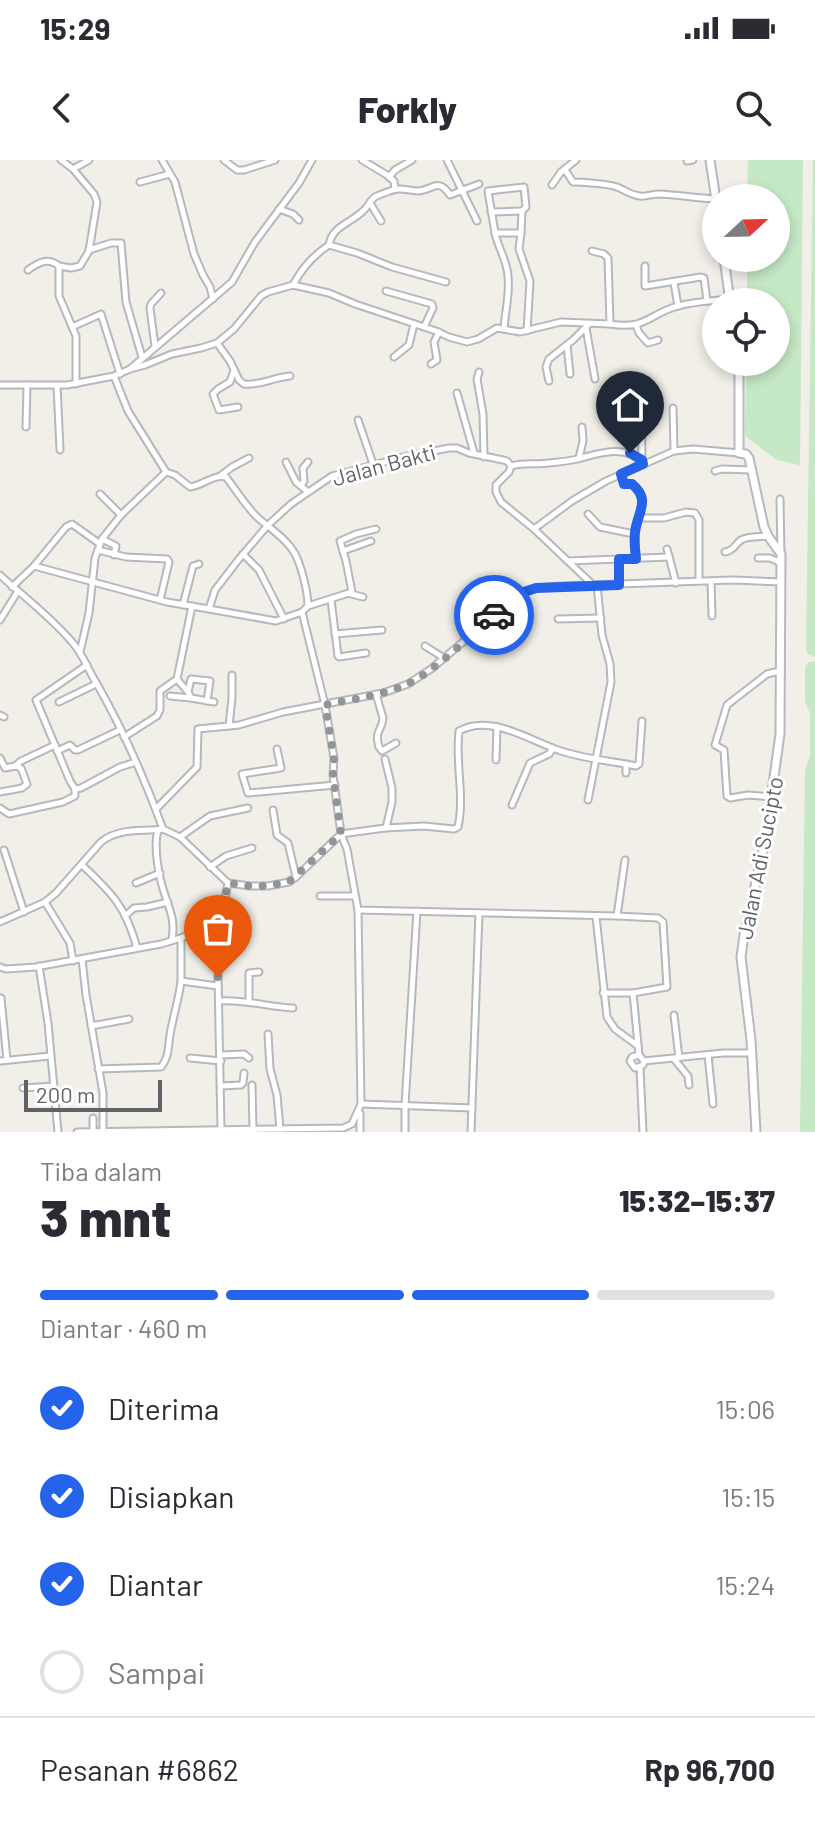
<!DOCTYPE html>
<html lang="id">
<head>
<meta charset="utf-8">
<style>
	body { margin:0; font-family:Barlow,sans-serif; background:#f2f2f3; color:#2b2b33; height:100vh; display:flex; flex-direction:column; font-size:30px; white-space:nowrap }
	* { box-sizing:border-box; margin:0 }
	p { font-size:26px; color:#7c7c81 }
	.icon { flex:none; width:44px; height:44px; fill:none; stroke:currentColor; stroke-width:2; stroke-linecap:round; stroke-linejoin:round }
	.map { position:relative; height:972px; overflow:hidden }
	.details { display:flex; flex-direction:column; background:#fff; flex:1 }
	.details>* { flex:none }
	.needle { width:52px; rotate:68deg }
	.buttons { position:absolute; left:702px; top:24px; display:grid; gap:16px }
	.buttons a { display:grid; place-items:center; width:88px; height:88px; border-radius:50%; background:#fff; box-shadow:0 4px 12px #0003; font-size:40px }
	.scale { position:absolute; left:24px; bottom:20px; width:138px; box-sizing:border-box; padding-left:8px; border:4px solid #5f6368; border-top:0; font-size:22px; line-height:28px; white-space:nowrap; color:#5f6368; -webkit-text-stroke:6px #fff; paint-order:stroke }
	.pin { position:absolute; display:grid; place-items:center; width:68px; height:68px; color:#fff; margin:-82px -34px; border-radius:50% 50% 50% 0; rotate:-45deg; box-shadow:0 0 8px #0007 }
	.pin .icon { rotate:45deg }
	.courier { position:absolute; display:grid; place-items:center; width:80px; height:80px; margin:-40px; border:6px solid #2563eb; border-radius:50%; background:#fff; color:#222; box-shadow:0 2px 10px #0007 }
	.head em { font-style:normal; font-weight:800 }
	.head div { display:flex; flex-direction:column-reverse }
	.head { display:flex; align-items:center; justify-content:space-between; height:136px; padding:0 40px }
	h1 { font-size:52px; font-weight:800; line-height:60px }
	.bar { display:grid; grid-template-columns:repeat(4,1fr); gap:12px 8px; align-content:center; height:96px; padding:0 40px }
	.bar i { height:10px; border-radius:6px; background:#e1e1e2 }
	.bar .on { background:#2563eb }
	.bar p { grid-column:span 4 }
	.line { display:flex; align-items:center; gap:20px; padding:0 40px; border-top:2px solid #e1e1e2 }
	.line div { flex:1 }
	ol { padding:0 40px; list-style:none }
	li { display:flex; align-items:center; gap:24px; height:88px }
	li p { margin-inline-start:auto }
	li .icon { padding:8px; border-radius:50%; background:#2563eb; color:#fff; stroke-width:4 }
	li:last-child { color:#7c7c81 }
	li i { width:44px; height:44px; border:4px solid #e1e1e2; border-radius:50% }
	.status { display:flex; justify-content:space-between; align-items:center; height:56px; padding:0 40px; background:#fff; direction:ltr }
	.status svg { height:22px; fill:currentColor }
	header { display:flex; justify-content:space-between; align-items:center; height:104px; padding:0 40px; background:#fff; font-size:36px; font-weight:800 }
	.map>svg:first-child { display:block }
	.green { fill:#c5e8c5 }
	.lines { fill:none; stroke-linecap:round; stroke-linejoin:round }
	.street-casing { stroke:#b5b8bc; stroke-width:9 }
	.secondary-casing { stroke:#b6babf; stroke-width:11 }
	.street { stroke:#fff; stroke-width:5 }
	.secondary { stroke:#fff; stroke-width:7 }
	.done { stroke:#929495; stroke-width:8; stroke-dasharray:0 14.4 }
	.route { stroke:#2563eb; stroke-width:10 }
	.labels { text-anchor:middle; stroke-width:6; stroke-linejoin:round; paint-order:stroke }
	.street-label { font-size:22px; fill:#5f6368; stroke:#fff }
</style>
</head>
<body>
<div class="status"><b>15:29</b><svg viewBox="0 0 49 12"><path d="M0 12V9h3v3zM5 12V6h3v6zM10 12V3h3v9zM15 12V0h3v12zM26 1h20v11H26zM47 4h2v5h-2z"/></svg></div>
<header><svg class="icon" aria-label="back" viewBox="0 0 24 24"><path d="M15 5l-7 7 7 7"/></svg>Forkly<svg class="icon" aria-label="search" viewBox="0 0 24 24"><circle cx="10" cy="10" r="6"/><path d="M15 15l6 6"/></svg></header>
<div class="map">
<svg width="815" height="972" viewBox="0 0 815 972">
	<rect width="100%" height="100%" fill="#f1efe8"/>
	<g class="green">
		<polygon points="748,0 803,0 800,305 777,300 745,276 746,202 776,202 776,142 747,142 747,98 776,98 776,38 747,38"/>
		<polygon points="813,0 815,0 815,497 808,494 806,489"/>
		<polygon points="815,501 815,972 800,972 805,611 810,596 810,553 805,541 805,507 808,502"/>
	</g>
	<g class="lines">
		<defs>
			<g id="street">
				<polyline points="61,0 73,9"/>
				<polyline points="162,0 175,22 194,94 203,115 210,127 213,139"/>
				<polyline points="224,0 237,10 244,10 275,0"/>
				<polyline points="362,0 387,15 394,21 395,29"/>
				<polyline points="447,0 477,61"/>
				<polyline points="687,1 693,0"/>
				<path d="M565,10L573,22C581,22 609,24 617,27C625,30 631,35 640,36C646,37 652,34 659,34C678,35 697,38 716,39"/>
				<polyline points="389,17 395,10 412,0"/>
				<polyline points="140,22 170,14"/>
				<polyline points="552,25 561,12 576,0"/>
				<polyline points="370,43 381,61"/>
				<polyline points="279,49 293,54 299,60"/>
				<polyline points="491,52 522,51"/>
				<polyline points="495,73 488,31 524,27 526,47 522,51 521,73"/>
				<polyline points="329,85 357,93 392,107 446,122"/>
				<polyline points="89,90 111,83 121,83 126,142 142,197"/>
				<path d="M592,91L604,94L608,98L610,164C647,170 648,154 678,146C694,141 713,141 730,139"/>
				<polyline points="645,106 645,126 701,117 704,118 707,141"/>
				<path d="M28,110C39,102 48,97 59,106"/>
				<polyline points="674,123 678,146"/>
				<path d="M293,125C302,108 312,96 329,85C332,66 351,63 363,51C368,47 370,40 375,37C380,34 388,32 393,30C401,27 409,31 418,31C433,30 438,17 450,35L479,24"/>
				<polyline points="386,131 432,144 433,148 424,167"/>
				<polyline points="636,165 639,173 648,183 658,180"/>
				<polyline points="72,167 101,154 120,214"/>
				<polyline points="586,168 595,219"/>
				<path d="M504,169C505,152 510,134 508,117C508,102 498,88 495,73H521L519,89L530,121L527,171"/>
				<path d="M217,183L230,201L239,220L244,224C261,226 274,217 290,216"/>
				<polyline points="567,185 570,214"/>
				<polyline points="155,186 150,148 151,144 161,133"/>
				<polyline points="394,197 409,185 414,164"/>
				<polyline points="431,204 437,200 434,182 439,172"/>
				<polyline points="130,209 145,205 172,194 201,188 217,183 234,169 261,136 268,132 293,125 329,133 355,144 436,171 449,177 467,182 478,179 497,168 520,172 561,162 610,164"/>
				<polyline points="234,210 230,222 218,229 213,234 219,250 238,247"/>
				<polyline points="479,212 477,219 483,254 484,297"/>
				<polyline points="114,216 128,251 166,312"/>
				<polyline points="549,221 546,207 549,199 573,180 589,164"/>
				<polyline points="76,224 76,176 59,136 59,106 71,108 80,106 89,91 97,42 94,34 73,9 89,0"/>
				<polyline points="0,225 67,225 114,216 130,209 232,122 255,82 299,23 312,0"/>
				<polyline points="57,226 60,290"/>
				<polyline points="457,233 474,293"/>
				<polyline points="641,237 642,300"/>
				<polyline points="673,248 674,291"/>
				<polyline points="358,260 373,304"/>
				<polyline points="26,267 27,225"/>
				<polyline points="579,298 583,281 582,267"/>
				<polyline points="286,302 296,322 307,331"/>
				<polyline points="511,306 509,312 496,325 496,332 501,342 534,369 593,425"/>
				<path d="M511,306C523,302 537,305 549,303C560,302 571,301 581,298C603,292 622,286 642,300"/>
				<polyline points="715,311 722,309 752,310"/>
				<path d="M621,314L624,324H632C651,340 638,351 635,372C634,380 635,390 636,399"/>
				<polyline points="220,316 232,307 249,298"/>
				<polyline points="301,326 304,321 303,308 308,302"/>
				<polyline points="100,334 121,355"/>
				<polyline points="780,339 781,394"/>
				<polyline points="588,354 600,367 634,374"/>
				<polyline points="638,358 664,358 686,352 695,353 699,360 699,421"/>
				<polyline points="534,369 572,341 606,321 674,291 693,289 739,293"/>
				<polyline points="102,379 116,386 114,395"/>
				<polyline points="667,389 676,423"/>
				<polyline points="98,390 126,397 167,399 169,402 160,440"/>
				<polyline points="343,391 371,381"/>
				<path d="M725,392C735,390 734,385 741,380C748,376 760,377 768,376"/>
				<polyline points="243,394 259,410 284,459"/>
				<polyline points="758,398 770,398 781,403"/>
				<polyline points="619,399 619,425"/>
				<polyline points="568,401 669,397"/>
				<polyline points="34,406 66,367 72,364 100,384"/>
				<path d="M0,415C24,437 51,457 72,482C83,494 88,510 97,524C123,570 145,619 163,669C141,672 120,667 101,682L56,733L45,742L0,762"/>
				<polyline points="711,421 712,456"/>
				<polyline points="12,427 34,406 167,442 209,449 276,461 302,452"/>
				<polyline points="351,434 363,437"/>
				<polyline points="331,440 338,496 339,497 366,493"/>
				<polyline points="183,445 193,406 199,404"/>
				<polyline points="308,446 352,432 346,401 340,381 356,374 376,369"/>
				<polyline points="209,449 215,430 239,399 268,365 291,344 332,316 403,297 449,288 457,288 469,293 503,300 507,301 511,306"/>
				<polyline points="558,459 601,458"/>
				<polyline points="0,460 18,431"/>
				<polyline points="335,474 382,470"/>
				<polyline points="425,486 444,498"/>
				<path d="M80,492L89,453L95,398L102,379L121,355L166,312L175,315L190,327C202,326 213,314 226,317C236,330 245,345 257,357C269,368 285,377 294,392C301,404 308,432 308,446L302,452L325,545L334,598L333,615L341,674L347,689L358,750L617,756L625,700"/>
				<polyline points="87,505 36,540 70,621 75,629 81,628 120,607 136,602"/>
				<polyline points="177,519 188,532 191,538 214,542"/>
				<polyline points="188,532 191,519 210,521 207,541"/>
				<path d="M376,534L383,558C382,572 374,569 379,587L382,591L396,583"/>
				<polyline points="170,536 191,538"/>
				<polyline points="59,542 96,524"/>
				<polyline points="0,555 4,557"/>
				<polyline points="229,566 232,538 232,515"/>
				<polyline points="124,577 157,556 160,550 160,531 177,519 192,446"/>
				<polyline points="277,589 281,608 242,614 248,633 335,625"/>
				<polyline points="57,591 70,585 75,590 78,590 120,570"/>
				<polyline points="0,598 5,608 15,606 21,608 27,624 22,628 0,632"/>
				<polyline points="385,599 392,628 392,642 386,668"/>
				<polyline points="496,600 497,567"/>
				<polyline points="15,606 21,601 55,585"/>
				<polyline points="626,613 626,604"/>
				<polyline points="772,637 748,635 730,638 727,636 724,590 715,585 727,545 767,514 780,511"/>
				<polyline points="588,640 611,522 610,504 602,475 597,425"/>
				<polyline points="512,645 530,603 549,594 553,588"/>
				<polyline points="0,648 9,654 63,642 75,636 75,629"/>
				<polyline points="156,649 197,607 198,569 239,565 283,552 383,533 408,524 431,509 521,433 536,428 562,426 733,420 781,422"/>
				<polyline points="273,650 277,675 288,683 296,717"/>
				<path d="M163,669L180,677L228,723L250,726H268L289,722L296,717L341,674L385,668L424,666L454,669L458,667C465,636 455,603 459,571C491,553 530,581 561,591C585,599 612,601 636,606L639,604L642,561"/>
				<path d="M158,670C153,687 159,718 165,735C171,753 175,761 172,780"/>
				<polyline points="180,677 210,656 248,648"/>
				<polyline points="4,690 24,752"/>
				<path d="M82,705C112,733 126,747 137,788"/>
				<polyline points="210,707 226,696 252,688"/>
				<polyline points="136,723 160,713"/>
				<polyline points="320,736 355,736"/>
				<polyline points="45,742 70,783 73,801"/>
				<polyline points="125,756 134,748 147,747 168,742"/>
				<polyline points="617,756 658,758 663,762 667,827 633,833 639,895 644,901 643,905 635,908 630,901 632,897 639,895"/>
				<polyline points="596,757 607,857 615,869 638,886"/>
				<polyline points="181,778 181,821 218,826"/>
				<polyline points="82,799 86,835 103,933 103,972"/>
				<polyline points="39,806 48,863 58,972"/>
				<polyline points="0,807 6,809 36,807 161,784 181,778 221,759"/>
				<polyline points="603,833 633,833"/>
				<polyline points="1,838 7,900"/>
				<path d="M219,841C245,839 268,847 293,848"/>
				<polyline points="249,842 249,813 259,812"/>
				<polyline points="674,855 679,898"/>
				<polyline points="91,866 129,859"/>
				<polyline points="268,874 270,909 277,935 280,969"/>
				<polyline points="221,895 244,894 249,898"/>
				<polyline points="708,895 713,944"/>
				<polyline points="190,898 221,901"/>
				<polyline points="674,899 688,916 689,925"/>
				<polyline points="0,901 50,896"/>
				<polyline points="644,901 723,893 752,893"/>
				<polyline points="640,908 643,972"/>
				<path d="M98,909L161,907C169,898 168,887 170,875C173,856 179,839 181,821"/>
				<polyline points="252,925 253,971"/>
				<polyline points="221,926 241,925 243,923 244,913"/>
				<polyline points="23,928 54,926"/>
				<polyline points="361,944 472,948"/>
				<polyline points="221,969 218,817 221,759 228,723"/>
				<polyline points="77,972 343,968 352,964 361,944 358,750"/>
				<polyline points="93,972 93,958"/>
				<polyline points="360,972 360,953"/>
				<polyline points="405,972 405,945 417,751"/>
				<polyline points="471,972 479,753"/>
			</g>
			<g id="secondary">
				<polyline points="710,0 716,40"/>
				<polyline points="724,98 730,142"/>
				<polyline points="739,202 739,293 746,294 749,298 764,367 768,376 781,394 780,574 765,682 744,775 741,797 751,880 756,972"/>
			</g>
		</defs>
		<use href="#street" class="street-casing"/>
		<use href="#secondary" class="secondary-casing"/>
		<use href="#street" class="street"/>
		<use href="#secondary" class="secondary"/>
	</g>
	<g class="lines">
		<path class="done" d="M218,817L221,759L228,723L250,726H268L289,722L341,674L333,615L334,598L325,545C352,539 380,536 405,525C432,514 471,475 494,455"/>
		<path class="route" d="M494,455L521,433L536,428L619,425V399H636C635,390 634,380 635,372C638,351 651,340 632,324H624L621,314L643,304L642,300L630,293"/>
	</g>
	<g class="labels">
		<g class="street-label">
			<text transform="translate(384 305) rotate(-15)" y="8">Jalan Bakti</text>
			<text transform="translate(760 698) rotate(-79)" y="8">Jalan Adi Sucipto</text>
		</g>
	</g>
</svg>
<div class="buttons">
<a><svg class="needle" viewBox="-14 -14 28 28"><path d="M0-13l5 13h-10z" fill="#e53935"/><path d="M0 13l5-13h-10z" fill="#7c7c81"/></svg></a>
<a><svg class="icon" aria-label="locate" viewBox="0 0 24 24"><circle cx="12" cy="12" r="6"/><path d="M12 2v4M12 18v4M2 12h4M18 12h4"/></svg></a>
</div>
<div class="scale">200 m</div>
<div class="pin" style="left:218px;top:817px;background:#ea580c"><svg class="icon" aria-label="bag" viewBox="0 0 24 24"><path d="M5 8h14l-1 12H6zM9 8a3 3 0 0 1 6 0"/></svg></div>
<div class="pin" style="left:630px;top:293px;background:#1f2937"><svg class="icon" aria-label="home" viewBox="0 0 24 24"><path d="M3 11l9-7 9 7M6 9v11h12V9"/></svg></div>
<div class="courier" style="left:494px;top:455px"><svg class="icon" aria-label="car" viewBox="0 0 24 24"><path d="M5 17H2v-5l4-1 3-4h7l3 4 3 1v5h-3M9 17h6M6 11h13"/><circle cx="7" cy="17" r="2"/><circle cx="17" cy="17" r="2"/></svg></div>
</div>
<section class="details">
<div class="head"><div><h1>3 mnt</h1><p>Tiba dalam</p></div><em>15:32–15:37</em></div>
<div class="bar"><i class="on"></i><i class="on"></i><i class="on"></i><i></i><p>Diantar · 460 m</p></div>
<ol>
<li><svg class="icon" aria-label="check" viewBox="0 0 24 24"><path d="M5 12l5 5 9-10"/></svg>Diterima<p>15:06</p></li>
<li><svg class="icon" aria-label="check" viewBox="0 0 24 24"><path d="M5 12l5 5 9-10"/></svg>Disiapkan<p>15:15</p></li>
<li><svg class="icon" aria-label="check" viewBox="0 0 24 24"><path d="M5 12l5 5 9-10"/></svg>Diantar<p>15:24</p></li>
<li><i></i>Sampai</li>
</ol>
<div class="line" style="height:104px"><div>Pesanan #6862</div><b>Rp 96,700</b></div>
</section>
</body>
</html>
